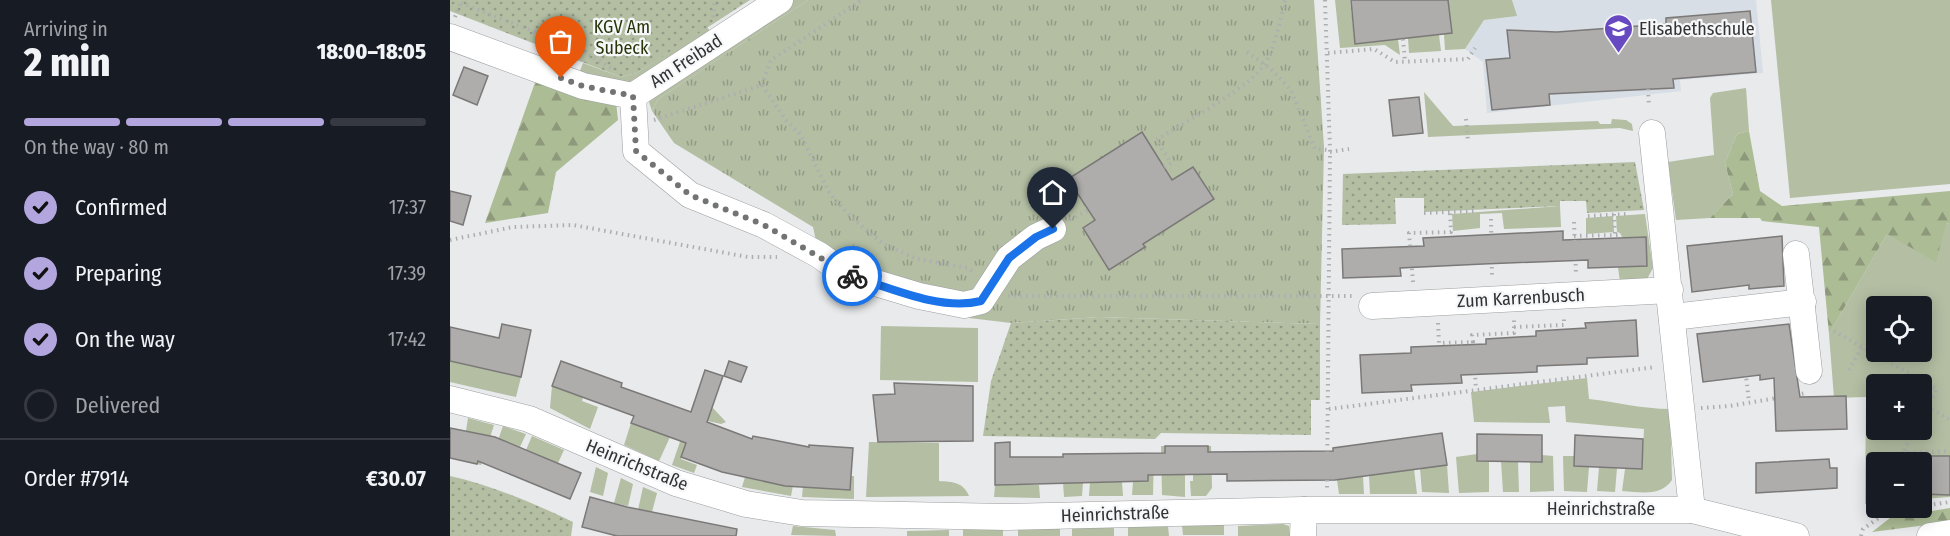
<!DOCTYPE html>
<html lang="en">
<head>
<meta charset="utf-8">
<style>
	body { margin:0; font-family:"Fira Sans Condensed",sans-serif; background:#20242c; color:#f1f3f6; height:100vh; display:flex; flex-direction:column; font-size:22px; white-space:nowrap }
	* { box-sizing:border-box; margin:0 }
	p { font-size:20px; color:#9ea1a6 }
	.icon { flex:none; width:33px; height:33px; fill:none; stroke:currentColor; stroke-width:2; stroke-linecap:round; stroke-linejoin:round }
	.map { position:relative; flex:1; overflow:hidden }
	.side { display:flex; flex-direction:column; background:#171b24; width:450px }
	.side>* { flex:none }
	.tools { position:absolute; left:1416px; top:296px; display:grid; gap:12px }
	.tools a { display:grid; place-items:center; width:66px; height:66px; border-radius:6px; background:#171b24; box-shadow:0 3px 15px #0003; font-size:30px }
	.pin { position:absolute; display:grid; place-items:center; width:51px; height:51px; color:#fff; margin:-62px -26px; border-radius:50% 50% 50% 0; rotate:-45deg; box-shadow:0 0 6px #0007 }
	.pin .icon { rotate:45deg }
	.courier { position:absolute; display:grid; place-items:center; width:60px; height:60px; margin:-30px; border:4px solid #1a73e8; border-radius:50%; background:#fff; color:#222; box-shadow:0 2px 8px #0007 }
	.overview em { font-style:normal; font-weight:800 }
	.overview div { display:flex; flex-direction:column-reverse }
	.overview { display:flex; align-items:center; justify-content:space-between; height:102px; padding:0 24px }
	h1 { font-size:39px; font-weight:800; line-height:45px }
	.bar { display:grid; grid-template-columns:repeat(4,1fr); gap:9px 6px; align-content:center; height:72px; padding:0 24px }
	.bar i { height:8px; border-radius:4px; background:#363941 }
	.bar .on { background:#b3a6df }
	.bar p { grid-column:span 4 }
	.line { display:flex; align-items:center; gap:15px; padding:0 24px; border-top:2px solid #363941 }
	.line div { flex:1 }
	ol { padding:0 24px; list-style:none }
	li { display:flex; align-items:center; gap:18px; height:66px }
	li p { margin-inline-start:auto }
	li .icon { padding:6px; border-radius:50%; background:#b3a6df; color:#111; stroke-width:4 }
	li:last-child { color:#9ea1a6 }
	li i { width:33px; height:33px; border:3px solid #363941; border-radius:50% }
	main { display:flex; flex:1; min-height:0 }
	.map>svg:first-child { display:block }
	.built { fill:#d8dee5 }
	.grass { fill:#b3bea3; fill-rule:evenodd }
	.forest { fill:url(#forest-firs) }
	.park { fill:url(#park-tufts) }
	.garden { fill:url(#garden-dots) }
	.building { fill:#afadac; stroke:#7b7978; stroke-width:1.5 }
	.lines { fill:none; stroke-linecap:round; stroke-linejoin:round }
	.minor-casing { stroke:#9c9ea0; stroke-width:27 }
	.path { stroke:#adaeb0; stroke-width:4; stroke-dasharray:1.5 4.5; stroke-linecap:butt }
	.minor { stroke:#fff; stroke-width:26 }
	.done { stroke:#727374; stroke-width:6; stroke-dasharray:0 10.8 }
	.route { stroke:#1a73e8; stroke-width:8 }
	.labels { text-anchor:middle; stroke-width:4.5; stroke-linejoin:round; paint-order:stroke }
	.park-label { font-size:18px; fill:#283609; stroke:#f6f7f9 }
	.poi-label { font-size:18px; fill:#333334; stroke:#f6f7f9; text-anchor:start }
	.street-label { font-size:18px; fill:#333334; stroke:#f6f7f9 }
</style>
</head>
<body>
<main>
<section class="side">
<div class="overview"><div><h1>2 min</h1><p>Arriving in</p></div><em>18:00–18:05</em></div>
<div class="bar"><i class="on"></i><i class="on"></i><i class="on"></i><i></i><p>On the way · 80 m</p></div>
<ol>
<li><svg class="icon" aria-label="check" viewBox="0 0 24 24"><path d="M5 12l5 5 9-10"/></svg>Confirmed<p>17:37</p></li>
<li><svg class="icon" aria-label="check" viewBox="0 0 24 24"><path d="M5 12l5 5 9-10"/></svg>Preparing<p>17:39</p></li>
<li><svg class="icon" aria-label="check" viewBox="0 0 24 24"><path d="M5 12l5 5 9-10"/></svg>On the way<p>17:42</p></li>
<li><i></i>Delivered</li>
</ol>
<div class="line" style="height:78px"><div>Order #7914</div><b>€30.07</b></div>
</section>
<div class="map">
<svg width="1500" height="536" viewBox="0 0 1500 536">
	<defs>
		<pattern id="forest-firs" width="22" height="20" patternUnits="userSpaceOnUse" patternTransform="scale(1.5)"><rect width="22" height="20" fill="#acbc95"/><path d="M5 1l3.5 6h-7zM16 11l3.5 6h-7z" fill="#8d997a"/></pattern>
		<pattern id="park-tufts" width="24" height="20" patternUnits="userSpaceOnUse" patternTransform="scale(1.5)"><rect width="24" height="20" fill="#b3bea3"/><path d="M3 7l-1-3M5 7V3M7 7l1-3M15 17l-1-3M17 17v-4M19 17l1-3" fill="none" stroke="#929b86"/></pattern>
		<pattern id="garden-dots" width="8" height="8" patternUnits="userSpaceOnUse" patternTransform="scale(1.5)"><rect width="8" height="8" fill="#b3bea3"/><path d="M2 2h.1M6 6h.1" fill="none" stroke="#929b86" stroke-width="1.8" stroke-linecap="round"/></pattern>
	</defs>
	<rect width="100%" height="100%" fill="#e8eaec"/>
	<polygon class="built" points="1062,0 1306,0 1313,73 1230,80 1231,91 1037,113 1033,62 1015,49 1034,20 1066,16"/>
	<g class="grass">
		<polygon points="343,0 358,0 208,99 202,111 199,102 207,88"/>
		<polygon points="885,0 900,0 905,44 948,39 950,55 935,45 890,48"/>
		<polygon points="998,0 1062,0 1067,16 1034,20 1015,49 995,50 994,34 1002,33"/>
		<polygon points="1321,0 1500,0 1500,184 1340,198"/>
		<polygon points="257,27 263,35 178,84 128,76 133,63 171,77 187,73"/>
		<polygon points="989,35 991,51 959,53 958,38"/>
		<polygon points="1296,88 1299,131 1287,134 1275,163 1283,194 1260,218 1226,220 1218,162 1264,155 1260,98 1263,93"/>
		<polygon points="974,92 1003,126 1148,121 1150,124 1161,124 1162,119 1176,120 1182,124 1183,131 1170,128 978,137"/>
		<polygon points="1110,206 1111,227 1054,229 1052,213 1030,214 1030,228 1003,231 1002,214"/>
		<polygon points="1195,214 1203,268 1197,279 1170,282 1168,267 1197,266 1196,237 1172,237 1170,233 1167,232 1166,216"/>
		<polygon points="1163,216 1164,232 1136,234 1136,218"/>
		<path d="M1496,223L1500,224V497L1472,499V462H1426V503L1415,504L1416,397L1384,398L1379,334L1437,234ZM1426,306H1472V351H1426ZM1426,384H1472V429H1426Z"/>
		<polygon points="431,326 528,328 528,382 430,380"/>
		<polygon points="0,361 71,377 66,397 0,382"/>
		<path d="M1137,378L1139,399C1166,402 1193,409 1220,409L1222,480C1210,497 1191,492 1172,491L1175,469H1192L1194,429L1116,422L1115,406L1098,407L1100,423L1024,422L1021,392Z"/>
		<polygon points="102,386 133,397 132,401 148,407 140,429 100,408"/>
		<polygon points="244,401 262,407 276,422 271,424 245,418 231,459 247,465 244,473 222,465"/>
		<polygon points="18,418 44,425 31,465 27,464 33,435 16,431"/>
		<polygon points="181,423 220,437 209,461 174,445"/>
		<polygon points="53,426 76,434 70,447 54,441 39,466"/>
		<polygon points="82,436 114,450 108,463 76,450"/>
		<path d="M419,442L489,443V481C503,482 513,482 519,496L416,497Z"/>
		<polygon points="711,446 715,446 716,475 735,475 735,497 712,495"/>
		<polygon points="758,446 761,446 762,488 756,496 741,496 740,481 743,481 743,475 758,474"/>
		<polygon points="698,453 704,453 703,495 682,495 683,482 698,481"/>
		<polygon points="1027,454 1027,461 1039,462 1039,492 1009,493 1006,457"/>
		<polygon points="1092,455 1103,456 1104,491 1080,492 1080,462 1092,462"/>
		<polygon points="1113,456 1124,456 1124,466 1139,467 1137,492 1114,491"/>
		<polygon points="1051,461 1068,462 1069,492 1053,492"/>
		<polygon points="997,465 999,493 972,492 970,468"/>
		<polygon points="146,467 158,473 153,496 140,492"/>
		<polygon points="1149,467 1167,468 1165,492 1147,491"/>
		<polygon points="964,469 967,494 920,494 919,475"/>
		<polygon points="345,475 341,496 292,487 295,477"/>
		<polygon points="354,475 359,487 400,490 401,476 404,476 404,499 352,497"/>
		<polygon points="913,476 914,494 889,494 887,480"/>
		<polygon points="171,478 183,484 178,506 164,503"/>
		<polygon points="613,482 633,482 632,496 614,497"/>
		<polygon points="640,482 672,482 673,496 639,496"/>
		<polygon points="545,485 589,485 590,498 544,497"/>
		<polygon points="193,487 207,493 202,512 188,510"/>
		<polygon points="833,524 839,526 840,536 788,536 788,526"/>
		<polygon points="732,525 774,525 774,535 733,535"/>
		<polygon points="343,526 385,530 386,536 341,535"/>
		<polygon points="664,526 664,536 622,536 622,528"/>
		<polygon points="718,526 719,536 678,536 678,527"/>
		<polygon points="568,527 610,528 610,536 568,536"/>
		<rect x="513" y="529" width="40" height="7"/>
		<polygon points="499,530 499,536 457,536 457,531"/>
	</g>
	<g class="forest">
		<polygon points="87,77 166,102 168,120 106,172 98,213 35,223"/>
		<polygon points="1299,131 1310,191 1332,206 1500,191 1500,224 1496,223 1486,262 1437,234 1379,334 1369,227 1312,221 1310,218 1260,218 1283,194 1275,163 1287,134"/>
		<polygon points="1500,508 1500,522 1422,532 1440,518"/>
	</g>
	<polygon class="park" points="358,0 864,0 874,147 870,324 649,317 561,323 519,318 396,274 369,255 363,227 224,143 202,111 208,99"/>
	<g class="garden">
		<polygon points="0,0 300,0 187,73 171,77 0,11"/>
		<polygon points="1185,162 1194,210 1137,213 1136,201 1110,201 1110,206 974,212 974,198 945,198 946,224 892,225 893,174"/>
		<polygon points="649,317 870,324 870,400 861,400 861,435 711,433 705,439 533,436 541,381 561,323"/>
		<path d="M0,476C44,486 83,503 123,522L121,536H0Z"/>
	</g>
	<g class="building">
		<polygon points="901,0 998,0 1002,33 905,44"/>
		<polygon points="1300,11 1306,72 1223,79 1224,88 1099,94 1100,105 1042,110 1036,60 1060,58 1057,30 1107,32 1216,24 1216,18"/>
		<polygon points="14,67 38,76 27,105 3,95"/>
		<polygon points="969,97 973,133 943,136 939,100"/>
		<polygon points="692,132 722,180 743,167 764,199 693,244 695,247 659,270 633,228 645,220 618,179"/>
		<polygon points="0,191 21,196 13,225 0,221"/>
		<polygon points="1113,231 1113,240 1196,237 1197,266 1138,268 1138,260 1033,264 950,268 951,276 893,278 892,249 974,246 973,238"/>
		<polygon points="1332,236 1334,286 1299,289 1299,285 1242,292 1237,246"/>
		<polygon points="1186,320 1188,356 1137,358 1137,364 1087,366 1087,372 1011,375 1012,383 961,385 962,391 912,393 910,355 961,353 961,347 1036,344 1036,339 1086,336 1086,331 1136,328 1135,323"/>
		<polygon points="52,324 81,330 71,377 0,361 0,327 49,338"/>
		<polygon points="1339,324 1350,397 1396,396 1397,429 1326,431 1324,378 1310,380 1310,375 1253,382 1247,334"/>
		<polygon points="111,361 172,383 171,387 241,412 255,370 273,376 257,422 302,439 303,436 359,447 359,445 403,448 400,490 335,486 272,472 231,457 236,443 181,423 184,416 102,386"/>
		<polygon points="279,361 297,367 291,382 274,376"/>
		<polygon points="444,383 523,386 523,441 428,442 423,395 445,394"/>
		<polygon points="0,428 45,437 131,473 120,499 28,461 27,464 0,458"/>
		<polygon points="992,433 997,465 885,480 777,481 777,474 698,475 698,481 545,485 545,443 560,442 560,457 613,457 613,454 715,453 715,446 758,446 758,452 883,451 883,448"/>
		<polygon points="1027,434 1092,435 1092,462 1027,461"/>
		<polygon points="1125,435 1193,439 1192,469 1124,466"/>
		<polygon points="1472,456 1500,456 1500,495 1472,494"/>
		<polygon points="1379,459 1380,468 1387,468 1387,488 1306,493 1306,463"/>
		<polygon points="140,497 177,507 287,529 286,536 167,536 132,527"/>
	</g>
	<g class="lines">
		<defs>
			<g id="minor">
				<polyline points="0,37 133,86 183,96 330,0"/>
				<polyline points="183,96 186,151 240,195 314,225 369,255 396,274 469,296 514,305 531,301 559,258 586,237 603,229"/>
				<polyline points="1202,133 1242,510"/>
				<polyline points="1346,254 1359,371"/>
				<polyline points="922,306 1220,290"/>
				<polyline points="1223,317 1353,302"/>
				<polyline points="0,399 79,419 226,483 296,504 352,513 557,517 854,510 1242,510 1346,536"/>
				<polyline points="853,536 854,510"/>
				<polyline points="1480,536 1500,533"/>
			</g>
		</defs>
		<use href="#minor" class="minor-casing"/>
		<g class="path">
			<polyline points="875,0 880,150 877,488"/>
			<polyline points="11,3 131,50 163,69"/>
			<polyline points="5,17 11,2"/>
			<polyline points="263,17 265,0"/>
			<polyline points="953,39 955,62"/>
			<polyline points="797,52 821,69 841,90 865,149 880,150"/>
			<polyline points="878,53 924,49 945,62 1018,59 1025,48"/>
			<polyline points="312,85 321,60 412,0"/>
			<polyline points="1198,89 1199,106"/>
			<polyline points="1016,119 1018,142"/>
			<polyline points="204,120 312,85 335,119 350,134 380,194 400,216 432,243 467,259 517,268 523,272"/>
			<polyline points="880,152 899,149"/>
			<polyline points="974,213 1026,211"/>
			<polyline points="1164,214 1165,235"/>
			<polyline points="1138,216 1177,214"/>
			<polyline points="1041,219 1042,278"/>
			<path d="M620,220L721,163L706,140C732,124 803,86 816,62C826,43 830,21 835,0"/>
			<polyline points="1124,222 1126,274"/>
			<polyline points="1124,236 1169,235"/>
			<polyline points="0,240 63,227 123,225 298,257 327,257"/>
			<polyline points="963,282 959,233 1001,232 1000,212"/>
			<polyline points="558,296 905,296"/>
			<polyline points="988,323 989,343 1023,342 1026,390"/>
			<polyline points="1064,327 1114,325 1114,316"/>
			<polyline points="1291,331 1299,402"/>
			<polyline points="1384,331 1487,389 1472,417"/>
			<polyline points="1023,342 1022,335 1064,333 1064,320"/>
			<polyline points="1399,370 1412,347"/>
			<polyline points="1477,406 1500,420"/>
			<polyline points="1251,408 1280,406 1356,393"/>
			<polyline points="879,409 1206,367"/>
			<polyline points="1452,453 1500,451"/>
			<polyline points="1449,461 1465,429"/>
			<polyline points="1472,506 1500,502"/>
			<polyline points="1411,536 1413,529 1437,512 1467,507"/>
		</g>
		<use href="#minor" class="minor"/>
	</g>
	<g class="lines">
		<polyline class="done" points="111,78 133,86 183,96 186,151 240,195 314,225 402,276"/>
		<path class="route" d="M402,276C441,288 490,311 531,301L559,258L586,237L603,229"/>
	</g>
	<defs>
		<symbol id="school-pin" viewBox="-11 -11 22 30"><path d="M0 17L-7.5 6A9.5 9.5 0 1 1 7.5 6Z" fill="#6749c2" stroke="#f6f7f9"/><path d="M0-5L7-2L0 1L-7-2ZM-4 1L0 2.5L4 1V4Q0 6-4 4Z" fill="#fff"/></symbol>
	</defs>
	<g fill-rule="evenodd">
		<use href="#school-pin" x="1152" y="12" width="33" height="45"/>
	</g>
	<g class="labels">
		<g class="park-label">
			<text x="172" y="33">KGV Am<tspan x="172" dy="21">Subeck</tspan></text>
		</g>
		<g class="poi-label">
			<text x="1189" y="35">Elisabethschule</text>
		</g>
		<g class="street-label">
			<text transform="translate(236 61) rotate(-33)" y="6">Am Freibad</text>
			<text transform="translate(1071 298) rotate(-3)" y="6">Zum Karrenbusch</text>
			<text transform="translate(187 465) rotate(22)" y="6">Heinrichstraße</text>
			<text x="1151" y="515">Heinrichstraße</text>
			<text transform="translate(665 514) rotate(-2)" y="6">Heinrichstraße</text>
		</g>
	</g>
</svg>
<div class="tools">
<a><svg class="icon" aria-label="locate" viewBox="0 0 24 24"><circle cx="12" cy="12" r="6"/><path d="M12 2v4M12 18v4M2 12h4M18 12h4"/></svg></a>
<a>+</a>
<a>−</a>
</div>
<div class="pin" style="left:111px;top:78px;background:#ea580c"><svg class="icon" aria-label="bag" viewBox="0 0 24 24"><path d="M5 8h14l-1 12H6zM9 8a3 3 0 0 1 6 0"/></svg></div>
<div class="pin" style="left:603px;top:229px;background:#1f2937"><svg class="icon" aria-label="home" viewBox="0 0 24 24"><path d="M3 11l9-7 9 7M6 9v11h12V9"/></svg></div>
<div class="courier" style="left:402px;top:276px"><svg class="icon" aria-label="bike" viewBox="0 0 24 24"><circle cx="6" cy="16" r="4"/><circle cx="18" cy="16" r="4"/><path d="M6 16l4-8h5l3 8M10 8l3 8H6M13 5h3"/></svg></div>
</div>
</main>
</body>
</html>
